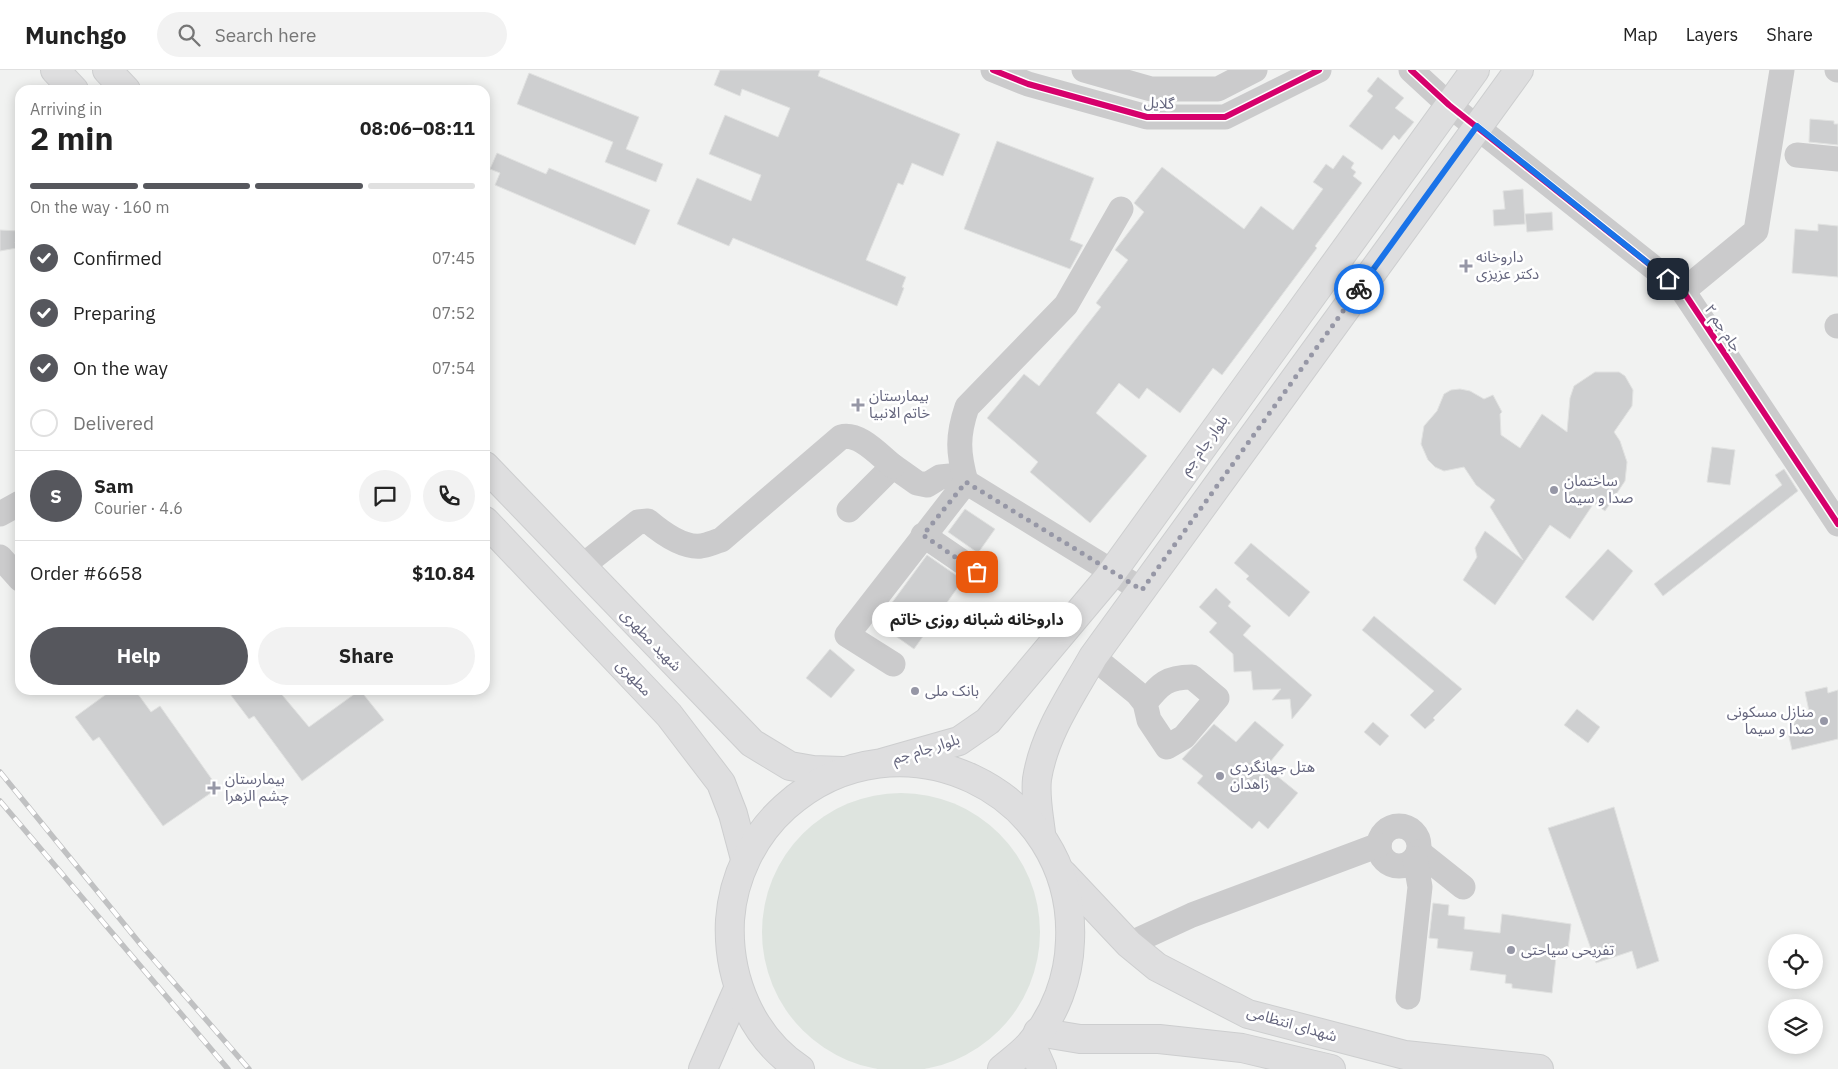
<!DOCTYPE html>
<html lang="en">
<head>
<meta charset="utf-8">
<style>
	body { margin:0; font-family:"IBM Plex Sans","Noto Sans Arabic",sans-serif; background:#f2f2f2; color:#222; height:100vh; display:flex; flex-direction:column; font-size:19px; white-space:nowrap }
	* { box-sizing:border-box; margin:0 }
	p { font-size:16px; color:#767676 }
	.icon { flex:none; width:28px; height:28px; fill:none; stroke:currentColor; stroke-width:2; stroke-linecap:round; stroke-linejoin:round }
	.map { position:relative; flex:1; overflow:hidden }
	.sheet { position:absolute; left:15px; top:15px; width:475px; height:610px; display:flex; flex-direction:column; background:#fff; border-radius:15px; box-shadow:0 2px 12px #0003 }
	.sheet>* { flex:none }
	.controls { position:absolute; left:1768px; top:864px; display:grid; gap:10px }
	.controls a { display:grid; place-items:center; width:55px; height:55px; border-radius:50%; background:#fff; box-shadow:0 2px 12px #0003; font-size:25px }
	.pin { position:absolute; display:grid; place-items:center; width:42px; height:42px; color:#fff; margin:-21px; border-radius:10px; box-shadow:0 2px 8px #0006 }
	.courier { position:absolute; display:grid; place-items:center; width:50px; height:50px; margin:-25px; border:4px solid #1a73e8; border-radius:50%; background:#fff; color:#222; box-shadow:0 1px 6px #0007 }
	.bubble { position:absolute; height:35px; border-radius:18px; background:#fff; box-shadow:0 2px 12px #0003; font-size:16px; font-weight:700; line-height:35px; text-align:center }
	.summary em { font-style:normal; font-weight:700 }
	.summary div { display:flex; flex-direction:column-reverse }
	.summary { display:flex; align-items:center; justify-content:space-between; height:85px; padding:0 15px }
	h1 { font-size:32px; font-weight:700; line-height:38px }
	.bar { display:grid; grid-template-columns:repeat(4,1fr); gap:8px 5px; align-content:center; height:60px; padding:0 15px }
	.bar i { height:6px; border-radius:4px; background:#e0e0e0 }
	.bar .selected { background:#56575d }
	.bar p { grid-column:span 4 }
	.line { display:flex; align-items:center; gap:12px; padding:0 15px; border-top:1px solid #e0e0e0 }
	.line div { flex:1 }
	.round { display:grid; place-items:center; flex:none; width:52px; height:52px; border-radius:26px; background:#f2f2f2 }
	ol { padding:0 15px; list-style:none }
	li { display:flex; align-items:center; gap:15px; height:55px }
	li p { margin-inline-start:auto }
	li .icon { padding:5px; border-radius:50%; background:#56575d; color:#fff; stroke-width:4 }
	li:last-child { color:#767676 }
	li i { width:28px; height:28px; border:2px solid #e0e0e0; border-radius:50% }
	.cta { display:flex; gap:10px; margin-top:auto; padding:10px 15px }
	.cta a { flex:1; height:58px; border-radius:30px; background:#56575d; color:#fff; font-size:20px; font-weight:700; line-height:58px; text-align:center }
	.cta a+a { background:#f2f2f2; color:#222 }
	header { display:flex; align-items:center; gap:30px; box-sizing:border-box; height:70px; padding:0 25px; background:#fff; border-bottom:1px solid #e0e0e0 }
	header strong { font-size:24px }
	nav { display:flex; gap:28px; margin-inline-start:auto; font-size:18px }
	.search { width:350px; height:45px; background:#f2f2f2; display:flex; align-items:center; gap:12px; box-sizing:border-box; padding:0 18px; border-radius:28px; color:#767676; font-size:19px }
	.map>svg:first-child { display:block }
	.green { fill:#dee4df }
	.building { fill:#cecfd0; stroke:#e1e2e1 }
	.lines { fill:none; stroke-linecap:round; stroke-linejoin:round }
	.major-casing { stroke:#cdcecf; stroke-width:30 }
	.minor { stroke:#cbcbcc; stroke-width:25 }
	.major { stroke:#dededf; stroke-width:28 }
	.rail-casing { stroke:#c0c1c2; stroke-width:5.5 }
	.rail { stroke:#fff; stroke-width:4; stroke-dasharray:11; stroke-linecap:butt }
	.cycleway-casing { stroke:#fff; stroke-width:9 }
	.cycleway { stroke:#d6006c; stroke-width:6 }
	.done { stroke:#9697a6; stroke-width:5; stroke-dasharray:0 9 }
	.route { stroke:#1a73e8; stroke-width:6 }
	.poi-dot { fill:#9697a6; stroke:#fff; stroke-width:2 }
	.labels { text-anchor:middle; stroke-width:5; stroke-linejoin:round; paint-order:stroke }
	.street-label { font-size:15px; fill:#65667e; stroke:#fff }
	.poi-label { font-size:15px; fill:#65667e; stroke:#fff; text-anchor:start }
</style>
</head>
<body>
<header>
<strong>Munchgo</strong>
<div class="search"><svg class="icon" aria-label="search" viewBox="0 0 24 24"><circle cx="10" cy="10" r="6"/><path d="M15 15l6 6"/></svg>Search here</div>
<nav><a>Map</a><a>Layers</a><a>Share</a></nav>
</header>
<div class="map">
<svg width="1838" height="999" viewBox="0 0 1838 999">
	<rect width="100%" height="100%" fill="#f1f2f1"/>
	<circle class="green" cx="901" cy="862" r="139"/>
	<g class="building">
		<polygon points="720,0 820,0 818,6 960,64 943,106 912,93 903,115 898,113 866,190 906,207 902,217 904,218 897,236 733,168 729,176 677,154 697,108 751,131 761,105 709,84 725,45 778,67 790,38 742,19 740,26 714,15"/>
		<polygon points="529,3 639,47 626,79 663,94 656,112 605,92 613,72 517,34"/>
		<polygon points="1378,7 1404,28 1395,38 1414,52 1399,70 1394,65 1382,80 1349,56 1373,26 1367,21"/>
		<polygon points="1810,49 1834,51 1834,54 1838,54 1838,75 1809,72"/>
		<polygon points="997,71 1094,108 1070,170 1083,175 1070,199 964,159"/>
		<polygon points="497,83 546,104 549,98 650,140 635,175 495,115 500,103 490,99"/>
		<polygon points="1343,85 1354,93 1351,98 1356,102 1353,106 1362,113 1315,176 1317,178 1222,305 1213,298 1180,343 1147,318 1139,329 1119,313 1096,343 1147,386 1090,453 1030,402 1038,392 987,348 1024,304 1039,316 1101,237 1096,233 1128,190 1115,180 1144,142 1134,133 1162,97 1244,159 1261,136 1293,160 1323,119 1313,112 1326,94 1333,99"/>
		<polygon points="1523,119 1525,154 1494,156 1493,140 1505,139 1503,121"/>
		<polygon points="1552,142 1553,160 1527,162 1525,144"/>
		<polygon points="1818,154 1838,156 1838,207 1792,203 1795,159 1818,161"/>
		<polygon points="0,160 20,161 20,168 15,172 17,178 0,181"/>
		<polygon points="1595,302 1619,302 1625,306 1633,320 1632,336 1614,362 1620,371 1627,392 1625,411 1605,441 1594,433 1570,469 1550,455 1495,535 1463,510 1477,487 1475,478 1485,461 1523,490 1490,437 1495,430 1476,415 1464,397 1444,401 1435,397 1428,390 1421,374 1424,356 1437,341 1444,324 1451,320 1460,319 1470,321 1484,329 1493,325 1502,342 1500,344 1501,365 1520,378 1542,344 1567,362 1570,328 1574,316"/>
		<polygon points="1712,377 1735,380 1730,415 1707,412"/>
		<polygon points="1784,399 1798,421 1663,526 1654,514 1782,415 1775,405"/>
		<polygon points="965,439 995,459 978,483 948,462"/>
		<polygon points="1251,473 1310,522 1289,547 1246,509 1249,506 1234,493"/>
		<polygon points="1608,479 1633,501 1593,551 1565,527"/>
		<polygon points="927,485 963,510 914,579 877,553"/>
		<polygon points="1216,518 1231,532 1228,536 1251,556 1243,565 1312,625 1292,649 1290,629 1272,630 1281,619 1253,620 1251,601 1234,602 1233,584 1209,562 1217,553 1199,537"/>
		<polygon points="1374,546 1462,619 1433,648 1435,650 1425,659 1410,645 1434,621 1362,560"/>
		<polygon points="830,579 855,600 831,628 806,608"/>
		<polygon points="1827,617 1828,623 1838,620 1838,669 1792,680 1788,662 1792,661 1791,654 1795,653 1793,644 1809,641 1805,622"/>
		<polygon points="112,620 135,620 151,642 160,636 218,718 163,756 99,667 93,671 75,647"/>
		<polygon points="227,620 278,620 309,657 360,620 384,650 302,711 254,646 249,649"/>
		<polygon points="1577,639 1600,657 1588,673 1564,655"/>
		<polygon points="1255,651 1284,675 1266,697 1298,723 1268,759 1259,751 1252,759 1197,713 1203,706 1182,689 1214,654 1236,672"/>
		<polygon points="1373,652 1389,666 1380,676 1364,662"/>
		<polygon points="1614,737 1659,891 1637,899 1632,881 1596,893 1548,758"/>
		<polygon points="1433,833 1449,835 1448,845 1465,847 1464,859 1500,863 1502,844 1571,854 1567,888 1556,887 1552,923 1512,918 1512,914 1505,913 1506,905 1470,900 1473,882 1437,878 1438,869 1429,868"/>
	</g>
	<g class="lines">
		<defs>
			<g id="major">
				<polyline points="55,0 74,20"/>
				<polyline points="107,0 126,20"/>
				<polyline points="485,396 752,673 790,696 813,700 842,701"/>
				<polyline points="485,451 669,645 721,713 733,744 745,789"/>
				<polyline points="885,692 959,671 988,651 1108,508 1475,0"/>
				<path d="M1041,763C1039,746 1035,727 1037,709C1044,664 1071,626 1093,587L1519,0"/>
				<polyline points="1063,804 1129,874 1157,897 1248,944 1405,985 1539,999"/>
				<polyline points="1038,962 1080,969 1159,969 1242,978 1331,999"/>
				<polyline points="1031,974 1042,999"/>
				<polyline points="703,999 738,919"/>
				<path d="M800,999C751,967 727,907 730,850C733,807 753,766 785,737C898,635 1077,719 1070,871C1069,908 1055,945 1031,973C1023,983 1011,991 1002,999"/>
			</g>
		</defs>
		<use href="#major" class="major-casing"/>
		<g class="minor">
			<polyline points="993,0 1028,14 1147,47 1225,47 1319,0"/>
			<polyline points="1084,0 1151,19 1218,19 1255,0"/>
			<polyline points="1411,0 1449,35 1683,221 1838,454"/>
			<polyline points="1837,0 1838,0"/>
			<polyline points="1797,85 1838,89"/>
			<polyline points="1683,221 1756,161 1782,0"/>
			<polyline points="1837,256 1838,256"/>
			<polyline points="849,440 893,396 917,413 927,415 940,407 950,406 966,412 1142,520"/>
			<polyline points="0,444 20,433"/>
			<polyline points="923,465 977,502"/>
			<polyline points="0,487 20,509"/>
			<path d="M581,497L638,452L648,451C661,462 683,478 701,476C708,475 714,472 721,470L841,367C859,362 879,385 893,396"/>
			<path d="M1093,587L1137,623L1145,633L1149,650L1167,677L1184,667L1217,628L1192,607C1167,607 1160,614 1145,633"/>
			<path d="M893,594L847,565L966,412C958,383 957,366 967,337L1066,235L1121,139"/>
			<circle cx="1399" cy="776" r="20"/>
			<polyline points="1419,782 1463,817"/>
			<polyline points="1129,874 1192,845 1379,775"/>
			<polyline points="1408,927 1420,817 1415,789"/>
		</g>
		<use href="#major" class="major"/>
		<defs>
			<g id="rail">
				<polyline points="0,702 142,876 249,999"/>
				<polyline points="0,731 228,999"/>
			</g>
		</defs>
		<use href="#rail" class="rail-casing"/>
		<use href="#rail" class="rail"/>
		<defs>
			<g id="cycleway">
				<polyline points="993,0 1028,14 1147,47 1225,47 1319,0"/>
				<polyline points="1411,0 1449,35 1683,221 1838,454"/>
			</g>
		</defs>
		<use href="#cycleway" class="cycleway-casing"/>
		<use href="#cycleway" class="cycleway"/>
	</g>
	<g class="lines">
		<polyline class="done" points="977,502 923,465 966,412 1142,520 1359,219"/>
		<polyline class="route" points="1359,219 1477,56 1668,209"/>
	</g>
	<g class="poi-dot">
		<path d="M1463.5 188.5h5v5h5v5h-5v5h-5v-5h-5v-5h5z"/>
		<path d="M855.5 327.5h5v5h5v5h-5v5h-5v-5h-5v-5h5z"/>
		<circle cx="1554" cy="420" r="5"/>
		<circle cx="915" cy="621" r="5"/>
		<circle cx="1824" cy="651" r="5"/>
		<circle cx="1220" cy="706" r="5"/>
		<path d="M211.5 710.5h5v5h5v5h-5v5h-5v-5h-5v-5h5z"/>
		<circle cx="1511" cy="880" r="5"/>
	</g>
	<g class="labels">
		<g class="street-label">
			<text transform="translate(1159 33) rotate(4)" y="5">گلایل</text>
			<text transform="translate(1723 258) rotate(56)" y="5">جام جم ۲</text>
			<text transform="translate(1204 375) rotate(-54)" y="5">بلوار جام جم</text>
			<text transform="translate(651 570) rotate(46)" y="5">شهید مطهری</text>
			<text transform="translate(634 608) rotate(46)" y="5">مطهری</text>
			<text transform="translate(926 679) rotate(-17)" y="5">بلوار جام جم</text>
			<text transform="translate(1292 954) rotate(16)" y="5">شهدای انتظامی</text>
		</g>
		<g class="poi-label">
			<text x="1476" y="192">داروخانه<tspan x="1476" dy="17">دکتر عزیزی</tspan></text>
			<text x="869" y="331">بیمارستان<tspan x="869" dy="17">خاتم الانبیا</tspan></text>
			<text x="1564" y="416">ساختمان<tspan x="1564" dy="17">صدا و سیما</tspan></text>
			<text x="925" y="626">بانک ملی</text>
			<text x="1814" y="647" text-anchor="end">منازل مسکونی<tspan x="1814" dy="17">صدا و سیما</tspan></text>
			<text x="1230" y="702">هتل جهانگردی<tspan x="1230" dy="17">زاهدان</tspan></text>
			<text x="225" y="714">بیمارستان<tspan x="225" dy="17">چشم الزهرا</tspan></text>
			<text x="1521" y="885">تفریحی سیاحتی</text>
		</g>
	</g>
</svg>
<div class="controls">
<a><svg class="icon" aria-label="locate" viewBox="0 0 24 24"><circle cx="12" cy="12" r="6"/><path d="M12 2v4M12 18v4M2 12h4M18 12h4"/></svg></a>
<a><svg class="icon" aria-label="layers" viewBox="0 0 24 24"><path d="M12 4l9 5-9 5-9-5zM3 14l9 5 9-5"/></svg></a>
</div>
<div class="pin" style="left:977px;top:502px;background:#ea580c"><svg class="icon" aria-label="bag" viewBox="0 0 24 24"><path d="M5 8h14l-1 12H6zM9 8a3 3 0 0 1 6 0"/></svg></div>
<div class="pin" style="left:1668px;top:209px;background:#1f2937"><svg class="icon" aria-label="home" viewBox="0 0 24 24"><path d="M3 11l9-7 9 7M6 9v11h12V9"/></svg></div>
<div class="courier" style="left:1359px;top:219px"><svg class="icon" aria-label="bike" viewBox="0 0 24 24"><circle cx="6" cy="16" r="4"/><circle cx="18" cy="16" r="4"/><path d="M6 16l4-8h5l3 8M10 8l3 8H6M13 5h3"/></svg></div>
<div class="bubble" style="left:872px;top:532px;width:210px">داروخانه شبانه روزی خاتم</div>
<section class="sheet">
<div class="summary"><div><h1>2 min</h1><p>Arriving in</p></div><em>08:06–08:11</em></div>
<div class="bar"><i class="selected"></i><i class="selected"></i><i class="selected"></i><i></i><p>On the way · 160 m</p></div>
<ol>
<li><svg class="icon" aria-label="check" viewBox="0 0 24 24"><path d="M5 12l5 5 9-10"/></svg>Confirmed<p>07:45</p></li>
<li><svg class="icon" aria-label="check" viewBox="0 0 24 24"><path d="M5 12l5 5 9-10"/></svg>Preparing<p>07:52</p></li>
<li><svg class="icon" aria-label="check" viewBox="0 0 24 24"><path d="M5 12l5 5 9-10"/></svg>On the way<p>07:54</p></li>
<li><i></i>Delivered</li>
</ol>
<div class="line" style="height:90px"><b class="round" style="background:#56575d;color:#fff">S</b><div><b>Sam</b><p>Courier · 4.6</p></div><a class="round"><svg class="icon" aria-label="chat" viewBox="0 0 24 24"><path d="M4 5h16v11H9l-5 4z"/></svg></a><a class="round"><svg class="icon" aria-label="phone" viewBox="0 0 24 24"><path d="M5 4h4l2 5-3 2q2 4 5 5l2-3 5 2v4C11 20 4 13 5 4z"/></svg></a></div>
<div class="line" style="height:65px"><div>Order #6658</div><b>$10.84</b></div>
<div class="cta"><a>Help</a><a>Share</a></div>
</section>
</div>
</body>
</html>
